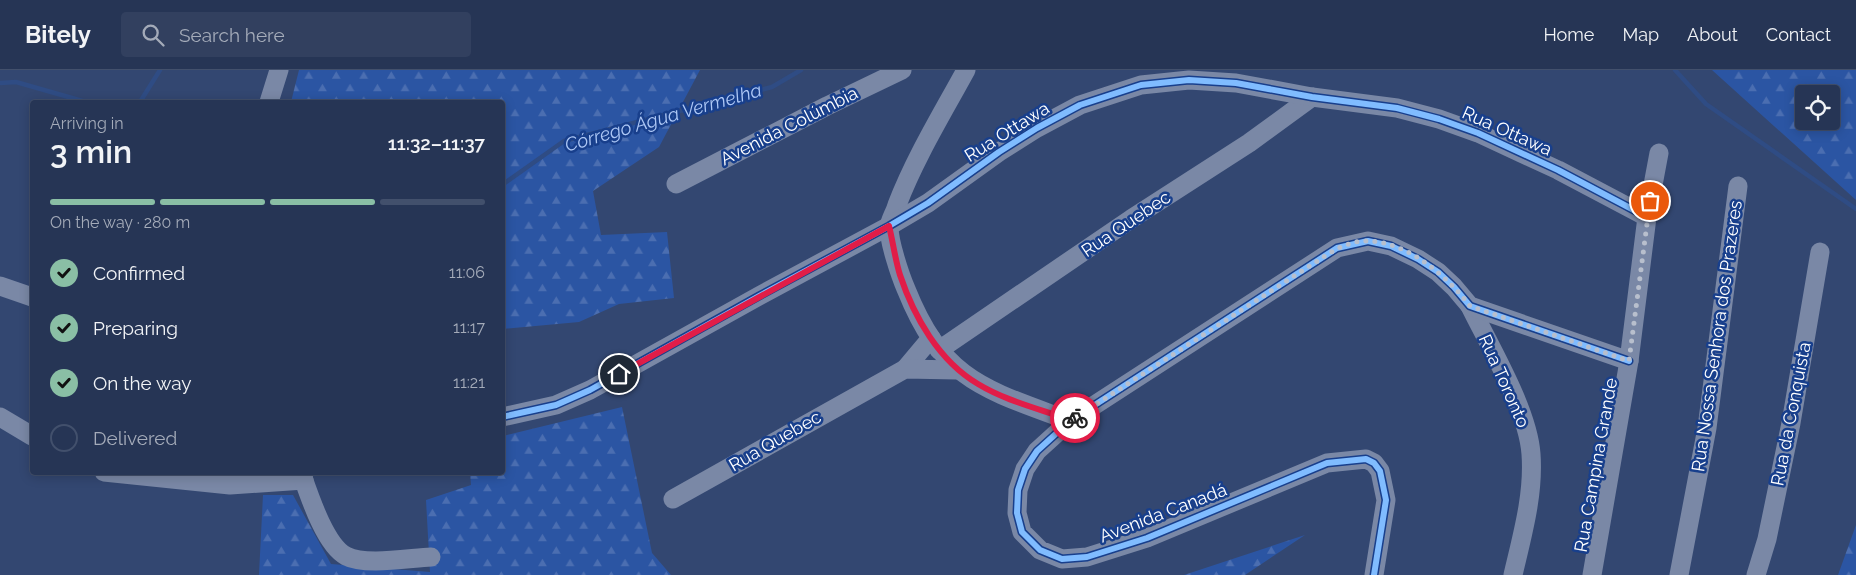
<!DOCTYPE html>
<html lang="en">
<head>
<meta charset="utf-8">
<style>
	body { margin:0; font-family:Raleway,sans-serif; background:#32405f; color:#f1f3f6; height:100vh; display:flex; flex-direction:column; font-size:19px; white-space:nowrap }
	* { box-sizing:border-box; margin:0 }
	p { font-size:16px; color:#a4abb9 }
	.icon { flex:none; width:28px; height:28px; fill:none; stroke:currentColor; stroke-width:2; stroke-linecap:round; stroke-linejoin:round }
	.map { position:relative; flex:1; overflow:hidden }
	.side { position:absolute; left:30px; top:30px; width:475px; height:375px; display:flex; flex-direction:column; background:#263555; border-radius:5px; box-shadow:0 2px 12px #0003,0 0 0 1px #42506c }
	.side>* { flex:none }
	.tools { position:absolute; left:1795px; top:15px; display:grid; gap:10px }
	.tools a { display:grid; place-items:center; width:45px; height:45px; border-radius:5px; background:#263555; box-shadow:0 2px 12px #0003,0 0 0 1px #42506c; font-size:25px }
	.pin { position:absolute; display:grid; place-items:center; width:42px; height:42px; color:#fff; margin:-21px; border:2px solid #fff; border-radius:50%; box-shadow:0 1px 5px #0007 }
	.courier { position:absolute; display:grid; place-items:center; width:50px; height:50px; margin:-25px; border:4px solid #e11d48; border-radius:50%; background:#fff; color:#222; box-shadow:0 1px 6px #0007 }
	.headline em { font-style:normal; font-weight:600 }
	.headline div { display:flex; flex-direction:column-reverse }
	.headline { display:flex; align-items:center; justify-content:space-between; height:85px; padding:0 20px }
	h1 { font-size:32px; font-weight:600; line-height:38px }
	.bar { display:grid; grid-template-columns:repeat(4,1fr); gap:8px 5px; align-content:center; height:60px; padding:0 20px }
	.bar i { height:6px; border-radius:4px; background:#42506c }
	.bar .selected { background:#8abfa5 }
	.bar p { grid-column:span 4 }
	ol { padding:0 20px; list-style:none }
	li { display:flex; align-items:center; gap:15px; height:55px }
	li p { margin-inline-start:auto }
	li .icon { padding:5px; border-radius:50%; background:#8abfa5; color:#111; stroke-width:4 }
	li:last-child { color:#a4abb9 }
	li i { width:28px; height:28px; border:2px solid #42506c; border-radius:50% }
	header { display:flex; align-items:center; gap:30px; box-sizing:border-box; height:70px; padding:0 25px; background:#263555; border-bottom:1px solid #42506c }
	header strong { font-size:24px }
	nav { display:flex; gap:28px; margin-inline-start:auto; font-size:18px }
	.search { width:350px; height:45px; background:#32405f; display:flex; align-items:center; gap:12px; box-sizing:border-box; padding:0 18px; border-radius:5px; color:#a4abb9; font-size:19px }
	.map>svg:first-child { display:block }
	.forest { fill:url(#forest-firs); fill-rule:evenodd }
	.lines { fill:none; stroke-linecap:round; stroke-linejoin:round }
	.stream { stroke:#2f4c84; stroke-width:4.5 }
	.minor { stroke:#7a88a6; stroke-width:19 }
	.cycleway-casing { stroke:#183f8c; stroke-width:9 }
	.cycleway { stroke:#80bcff; stroke-width:6 }
	.done { stroke:#b8bfcd; stroke-width:5; stroke-dasharray:0 9 }
	.route { stroke:#e11d48; stroke-width:6 }
	.labels { text-anchor:middle; stroke-width:5; stroke-linejoin:round; paint-order:stroke }
	.street-label { font-size:18px; fill:#fff; stroke:#183f8c }
	.water-label { font-size:19px; font-style:italic; fill:#aec8f6; stroke:#183f8c }
</style>
</head>
<body>
<header>
<strong>Bitely</strong>
<div class="search"><svg class="icon" aria-label="search" viewBox="0 0 24 24"><circle cx="10" cy="10" r="6"/><path d="M15 15l6 6"/></svg>Search here</div>
<nav><a>Home</a><a>Map</a><a>About</a><a>Contact</a></nav>
</header>
<div class="map">
<svg width="1856" height="505" viewBox="0 0 1856 505">
	<defs>
		<pattern id="forest-firs" width="22" height="20" patternUnits="userSpaceOnUse" patternTransform="scale(1.25)"><rect width="22" height="20" fill="#2b55a3"/><path d="M5 1l3.5 6h-7zM16 11l3.5 6h-7z" fill="#4b6eb1"/></pattern>
	</defs>
	<rect width="100%" height="100%" fill="#334771"/>
	<g class="forest">
		<polygon points="299,0 700,0 659,77 593,121 601,165 667,162 674,228 619,234 579,252 503,259 502,32 291,32"/>
		<path d="M1712,0H1856V130ZM1804,24H1831V51H1804Z"/>
		<polygon points="622,337 652,483 671,505 259,505 263,425 293,425 331,494 430,502 426,430 471,415 470,403 502,402 503,366"/>
		<polygon points="1856,455 1856,505 1838,505"/>
		<polygon points="1305,465 1245,505 1184,505"/>
	</g>
	<g class="lines">
		<g class="stream">
			<polyline points="1675,0 1706,34 1856,139"/>
			<polyline points="0,13 16,12 86,32"/>
			<polyline points="140,32 160,0"/>
			<polyline points="502,115 564,71 772,17 801,0"/>
		</g>
		<g class="minor">
			<path d="M966,0C942,44 915,88 897,135C895,142 890,150 889,157C889,172 900,205 906,219C943,311 984,319 1070,351"/>
			<polyline points="269,32 279,0"/>
			<polyline points="676,114 827,36 902,0"/>
			<polyline points="0,216 32,227"/>
			<path d="M1470,236C1490,277 1528,340 1531,384C1534,425 1522,466 1513,505"/>
			<polyline points="939,280 1131,149 1249,73 1312,27"/>
			<polyline points="905,299 931,268"/>
			<polyline points="0,347 32,366"/>
			<polyline points="502,347 556,335 590,320 759,226 889,156 928,133 999,82 1037,58 1080,35 1141,15 1189,10 1236,13 1312,27 1397,38 1439,49 1478,63 1558,100 1647,147"/>
			<polyline points="104,402 230,415 304,410"/>
			<path d="M301,402C309,425 325,475 346,486C365,496 409,488 431,487"/>
			<polyline points="673,429 905,299 957,300"/>
			<polyline points="1374,505 1386,430 1380,401 1374,393 1366,389 1327,393 1147,468 1087,487 1062,489 1040,480 1022,462 1017,443 1018,420 1025,399 1037,381 1070,351 1337,178 1368,171 1391,176 1418,189 1438,202 1454,217 1470,236 1629,291"/>
			<polyline points="1592,505 1629,291 1647,147 1659,83"/>
			<polyline points="1679,505 1707,358 1738,116"/>
			<polyline points="1756,505 1767,469 1791,353 1820,182"/>
		</g>
		<defs>
			<g id="cycleway">
				<polyline points="502,347 556,335 590,320 759,226 889,156 928,133 999,82 1037,58 1080,35 1141,15 1189,10 1236,13 1312,27 1397,38 1439,49 1478,63 1558,100 1647,147"/>
				<polyline points="1374,505 1386,430 1380,401 1374,393 1366,389 1327,393 1147,468 1087,487 1062,489 1040,480 1022,462 1017,443 1018,420 1025,399 1037,381 1070,351 1337,178 1368,171 1391,176 1418,189 1438,202 1454,217 1470,236 1629,291"/>
			</g>
		</defs>
		<use href="#cycleway" class="cycleway-casing"/>
		<use href="#cycleway" class="cycleway"/>
	</g>
	<g class="lines">
		<path class="done" d="M1075,348L1322,188C1335,179 1352,170 1369,171C1409,173 1447,206 1470,236L1629,291L1650,131"/>
		<path class="route" d="M619,304L889,156C893,172 895,189 900,205C914,247 939,291 978,314C1006,331 1040,339 1070,350L1075,348"/>
	</g>
	<g class="labels">
		<g class="street-label">
			<text transform="translate(789 56) rotate(-27)" y="6">Avenida Colúmbia</text>
			<text transform="translate(1507 61) rotate(24)" y="6">Rua Ottawa</text>
			<text transform="translate(1007 62) rotate(-32)" y="6">Rua Ottawa</text>
			<text transform="translate(1126 154) rotate(-34)" y="6">Rua Quebec</text>
			<text transform="translate(1717 266) rotate(-82)" y="6">Rua Nossa Senhora dos Prazeres</text>
			<text transform="translate(1504 311) rotate(66)" y="6">Rua Toronto</text>
			<text transform="translate(1791 344) rotate(-79)" y="6">Rua da Conquista</text>
			<text transform="translate(775 371) rotate(-30)" y="6">Rua Quebec</text>
			<text transform="translate(1596 395) rotate(-80)" y="6">Rua Campina Grande</text>
			<text transform="translate(1163 443) rotate(-21)" y="6">Avenida Canadá</text>
		</g>
		<g class="water-label">
			<text transform="translate(663 47) rotate(-16)" y="7">Córrego Água Vermelha</text>
		</g>
	</g>
</svg>
<div class="tools">
<a><svg class="icon" aria-label="locate" viewBox="0 0 24 24"><circle cx="12" cy="12" r="6"/><path d="M12 2v4M12 18v4M2 12h4M18 12h4"/></svg></a>
</div>
<div class="pin" style="left:1650px;top:131px;background:#ea580c"><svg class="icon" aria-label="bag" viewBox="0 0 24 24"><path d="M5 8h14l-1 12H6zM9 8a3 3 0 0 1 6 0"/></svg></div>
<div class="pin" style="left:619px;top:304px;background:#1f2937"><svg class="icon" aria-label="home" viewBox="0 0 24 24"><path d="M3 11l9-7 9 7M6 9v11h12V9"/></svg></div>
<div class="courier" style="left:1075px;top:348px"><svg class="icon" aria-label="bike" viewBox="0 0 24 24"><circle cx="6" cy="16" r="4"/><circle cx="18" cy="16" r="4"/><path d="M6 16l4-8h5l3 8M10 8l3 8H6M13 5h3"/></svg></div>
<section class="side">
<div class="headline"><div><h1>3 min</h1><p>Arriving in</p></div><em>11:32–11:37</em></div>
<div class="bar"><i class="selected"></i><i class="selected"></i><i class="selected"></i><i></i><p>On the way · 280 m</p></div>
<ol>
<li><svg class="icon" aria-label="check" viewBox="0 0 24 24"><path d="M5 12l5 5 9-10"/></svg>Confirmed<p>11:06</p></li>
<li><svg class="icon" aria-label="check" viewBox="0 0 24 24"><path d="M5 12l5 5 9-10"/></svg>Preparing<p>11:17</p></li>
<li><svg class="icon" aria-label="check" viewBox="0 0 24 24"><path d="M5 12l5 5 9-10"/></svg>On the way<p>11:21</p></li>
<li><i></i>Delivered</li>
</ol>
</section>
</div>
</body>
</html>
